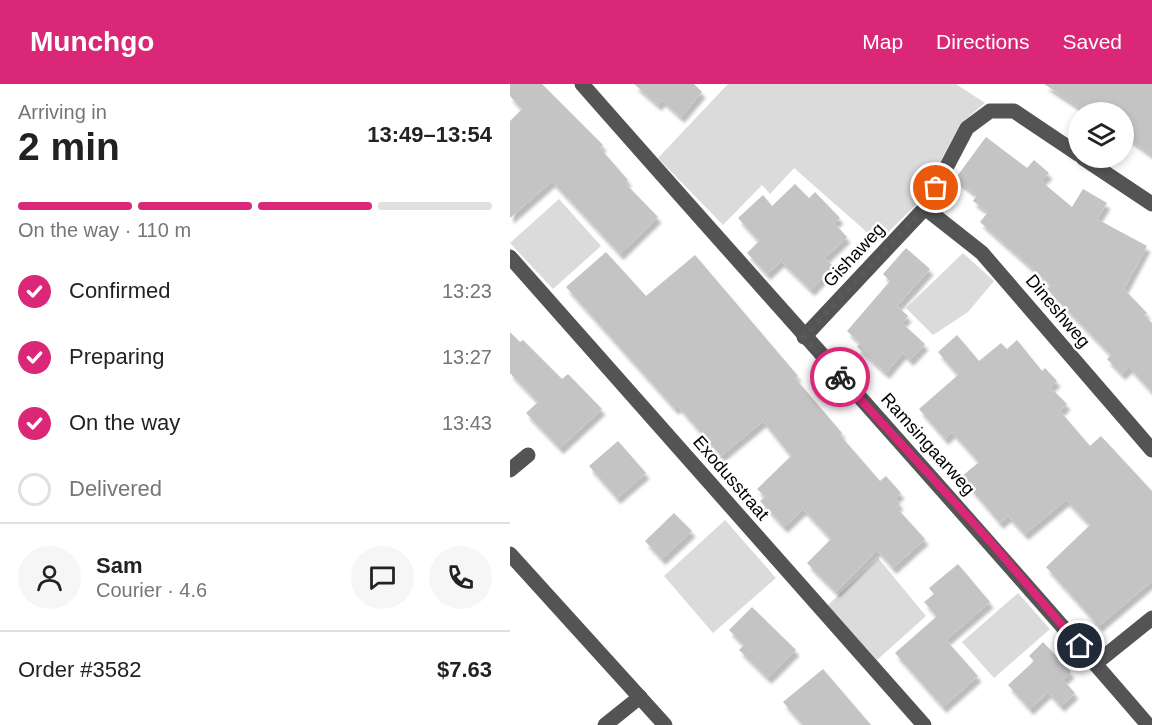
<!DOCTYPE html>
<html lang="en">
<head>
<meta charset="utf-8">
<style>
	body { margin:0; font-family:Helvetica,sans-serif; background:#f6f6f6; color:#222; height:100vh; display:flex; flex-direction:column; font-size:22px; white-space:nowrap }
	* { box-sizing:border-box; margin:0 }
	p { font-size:20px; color:#767676 }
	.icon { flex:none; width:33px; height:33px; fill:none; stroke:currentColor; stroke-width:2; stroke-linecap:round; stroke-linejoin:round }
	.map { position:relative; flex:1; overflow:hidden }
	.drawer { display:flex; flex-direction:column; background:#fff; width:510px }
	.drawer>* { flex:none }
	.tools { position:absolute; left:558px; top:18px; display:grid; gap:12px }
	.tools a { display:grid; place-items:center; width:66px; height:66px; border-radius:50%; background:#fff; box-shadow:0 3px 9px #0003; font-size:30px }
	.pin { position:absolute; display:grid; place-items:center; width:51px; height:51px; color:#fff; margin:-26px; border:3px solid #fff; border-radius:50%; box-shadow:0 2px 6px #0007 }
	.courier { position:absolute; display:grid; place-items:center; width:60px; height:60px; margin:-30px; border:4px solid #db2777; border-radius:50%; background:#fff; color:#222; box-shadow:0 2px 8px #0007 }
	.summary em { font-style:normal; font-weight:700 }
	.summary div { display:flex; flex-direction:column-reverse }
	.summary { display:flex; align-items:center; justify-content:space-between; height:102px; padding:0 18px }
	h1 { font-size:39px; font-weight:700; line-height:45px }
	.bar { display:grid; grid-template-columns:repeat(4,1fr); gap:9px 6px; align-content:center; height:72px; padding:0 18px }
	.bar i { height:8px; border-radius:4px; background:#e0e0e0 }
	.bar .selected { background:#db2777 }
	.bar p { grid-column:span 4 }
	.line { display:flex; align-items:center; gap:15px; padding:0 18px; border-top:2px solid #e0e0e0 }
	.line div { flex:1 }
	.round { display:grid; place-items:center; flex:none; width:63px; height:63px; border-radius:32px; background:#f6f6f6 }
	ol { padding:0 18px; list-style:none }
	li { display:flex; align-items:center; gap:18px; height:66px }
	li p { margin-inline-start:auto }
	li .icon { padding:6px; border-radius:50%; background:#db2777; color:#fff; stroke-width:4 }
	li:last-child { color:#767676 }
	li i { width:33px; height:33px; border:3px solid #e0e0e0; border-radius:50% }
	header { display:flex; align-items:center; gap:36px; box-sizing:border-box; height:84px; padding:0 30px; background:#db2777; color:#fff }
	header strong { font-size:28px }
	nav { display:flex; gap:33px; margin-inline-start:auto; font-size:21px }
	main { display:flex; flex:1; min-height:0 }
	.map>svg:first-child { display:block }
	.green { fill:#dbdbdb }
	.building { fill:#c4c4c4; filter:url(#shadow) }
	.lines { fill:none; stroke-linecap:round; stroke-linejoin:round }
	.minor { stroke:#545454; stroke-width:15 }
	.done { stroke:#595959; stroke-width:6; stroke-dasharray:0 10.8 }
	.route { stroke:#db2777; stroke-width:8 }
	.labels { text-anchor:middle; stroke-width:5; stroke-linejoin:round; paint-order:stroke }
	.street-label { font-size:18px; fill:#000; stroke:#fff }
</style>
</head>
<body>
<header>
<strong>Munchgo</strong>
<nav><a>Map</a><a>Directions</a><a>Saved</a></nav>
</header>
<main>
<section class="drawer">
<div class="summary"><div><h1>2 min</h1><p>Arriving in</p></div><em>13:49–13:54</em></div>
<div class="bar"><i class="selected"></i><i class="selected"></i><i class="selected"></i><i></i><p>On the way · 110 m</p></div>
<ol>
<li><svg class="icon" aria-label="check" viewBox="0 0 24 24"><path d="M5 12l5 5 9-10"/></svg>Confirmed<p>13:23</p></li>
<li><svg class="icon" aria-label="check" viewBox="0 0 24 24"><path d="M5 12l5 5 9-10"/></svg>Preparing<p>13:27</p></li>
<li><svg class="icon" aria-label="check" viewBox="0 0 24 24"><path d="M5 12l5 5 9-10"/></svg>On the way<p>13:43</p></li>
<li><i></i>Delivered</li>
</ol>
<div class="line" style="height:108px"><a class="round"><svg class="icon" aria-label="person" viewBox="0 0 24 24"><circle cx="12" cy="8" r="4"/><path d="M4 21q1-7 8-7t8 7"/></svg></a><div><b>Sam</b><p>Courier · 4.6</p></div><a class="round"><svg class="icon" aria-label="chat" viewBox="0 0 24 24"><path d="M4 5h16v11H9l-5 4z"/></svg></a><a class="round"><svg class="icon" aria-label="phone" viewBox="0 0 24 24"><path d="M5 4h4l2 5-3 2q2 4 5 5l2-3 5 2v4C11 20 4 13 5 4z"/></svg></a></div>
<div class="line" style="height:78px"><div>Order #3582</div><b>$7.63</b></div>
</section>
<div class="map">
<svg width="642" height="641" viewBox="0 0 642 641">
	<defs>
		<filter id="shadow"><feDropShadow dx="3.5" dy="6" stdDeviation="1.5" flood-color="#0004"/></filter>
	</defs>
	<rect width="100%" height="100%" fill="#fff"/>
	<g class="green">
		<polygon points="218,0 446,0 475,19 451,39 408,119 368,158 284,84 260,110 252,101 213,141 148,74"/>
		<polygon points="49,115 91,162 43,205 0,159"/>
		<polygon points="453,169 484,197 458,228 423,251 396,224"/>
		<polygon points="215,436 266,494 203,549 154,492"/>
		<polygon points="368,474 416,532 367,576 318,521"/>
		<polygon points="508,509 540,545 484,594 452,558"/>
	</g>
	<g class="building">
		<polygon points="0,0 32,0 93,61 90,64 118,96 115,99 148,133 110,170 42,97 0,134 0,37 12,25 0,12"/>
		<polygon points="124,0 184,0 192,8 171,33 152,16 148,21"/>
		<polygon points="534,0 642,0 642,71 614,51 614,28 577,28"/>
		<polygon points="476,53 517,84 524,76 539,89 531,97 562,123 573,105 597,119 587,135 637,162 614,205 637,229 634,231 642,239 642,308 619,283 612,290 597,275 601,271 537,205 541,201 470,138 478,128 463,117 467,111 445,95"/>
		<polygon points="285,100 299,114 305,108 330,134 324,139 337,153 315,174 324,183 301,206 271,177 257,190 237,169 249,157 228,134 253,111 262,122"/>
		<polygon points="396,164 420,185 387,222 398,232 392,239 415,260 400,276 393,269 376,289 347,263 350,259 337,247 380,197 373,190"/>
		<polygon points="96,168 136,212 185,171 288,292 285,294 332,349 330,351 370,397 376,392 391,409 385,414 390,420 386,423 415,455 383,484 367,466 326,508 297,479 321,455 293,425 274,443 250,417 255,413 247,405 281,372 253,337 211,372 168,322 165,325 56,203"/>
		<polygon points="0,248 10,258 13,256 52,295 58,290 92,325 50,364 16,329 28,318 0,289"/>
		<polygon points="447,251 469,277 491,259 497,265 507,256 532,287 535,284 547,297 540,303 557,320 550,327 580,362 591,352 642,407 642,497 589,542 536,483 580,441 556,416 515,450 498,432 490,439 451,393 469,378 442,348 435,355 409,325 448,291 428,268"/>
		<polygon points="108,357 136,389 107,414 79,382"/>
		<polygon points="164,429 182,447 152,475 135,457"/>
		<polygon points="448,480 480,518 436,556 468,592 433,623 385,569 427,532 414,518 424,510 419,504"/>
		<polygon points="242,523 286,566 258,594 229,566 234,561 219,546"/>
		<polygon points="533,558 561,588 553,596 565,609 551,622 538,608 520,625 498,601 524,577 519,572"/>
		<polygon points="313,585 361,641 293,641 273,618"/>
	</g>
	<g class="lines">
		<g class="minor">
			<path d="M72,0C260,214 452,425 638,641"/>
			<polyline points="573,74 642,120"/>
			<polyline points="415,124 472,169 642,366"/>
			<polyline points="0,173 414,641"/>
			<polyline points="294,253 415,124 457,44 480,27 504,27 568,70"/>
			<polyline points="0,386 18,371"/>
			<polyline points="0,470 155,641"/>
			<polyline points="585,580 642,534"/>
			<polyline points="95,641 130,613"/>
		</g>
	</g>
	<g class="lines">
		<polyline class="done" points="330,293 294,253 415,124 426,104"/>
		<polyline class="route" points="330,293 478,455 570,562"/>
	</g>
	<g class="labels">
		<g class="street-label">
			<text transform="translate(344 171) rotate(-47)" y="6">Gishaweg</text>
			<text transform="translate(548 227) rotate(50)" y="6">Dineshweg</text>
			<text transform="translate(418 360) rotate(48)" y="6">Ramsingaarweg</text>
			<text transform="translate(221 394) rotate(49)" y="6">Exodusstraat</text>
		</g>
	</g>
</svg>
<div class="tools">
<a><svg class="icon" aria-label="layers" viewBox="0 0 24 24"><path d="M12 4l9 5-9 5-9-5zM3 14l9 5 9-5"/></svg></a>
</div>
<div class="pin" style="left:426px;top:104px;background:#ea580c"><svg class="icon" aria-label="bag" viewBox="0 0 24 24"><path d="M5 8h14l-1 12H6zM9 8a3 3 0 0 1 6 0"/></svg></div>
<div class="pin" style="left:570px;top:562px;background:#1f2937"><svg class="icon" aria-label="home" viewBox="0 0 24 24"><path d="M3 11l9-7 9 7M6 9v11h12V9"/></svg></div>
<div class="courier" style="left:330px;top:293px"><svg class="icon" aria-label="bike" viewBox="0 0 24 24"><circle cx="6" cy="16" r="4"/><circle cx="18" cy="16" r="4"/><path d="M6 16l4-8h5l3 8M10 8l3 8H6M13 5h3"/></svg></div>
</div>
</main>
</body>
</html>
